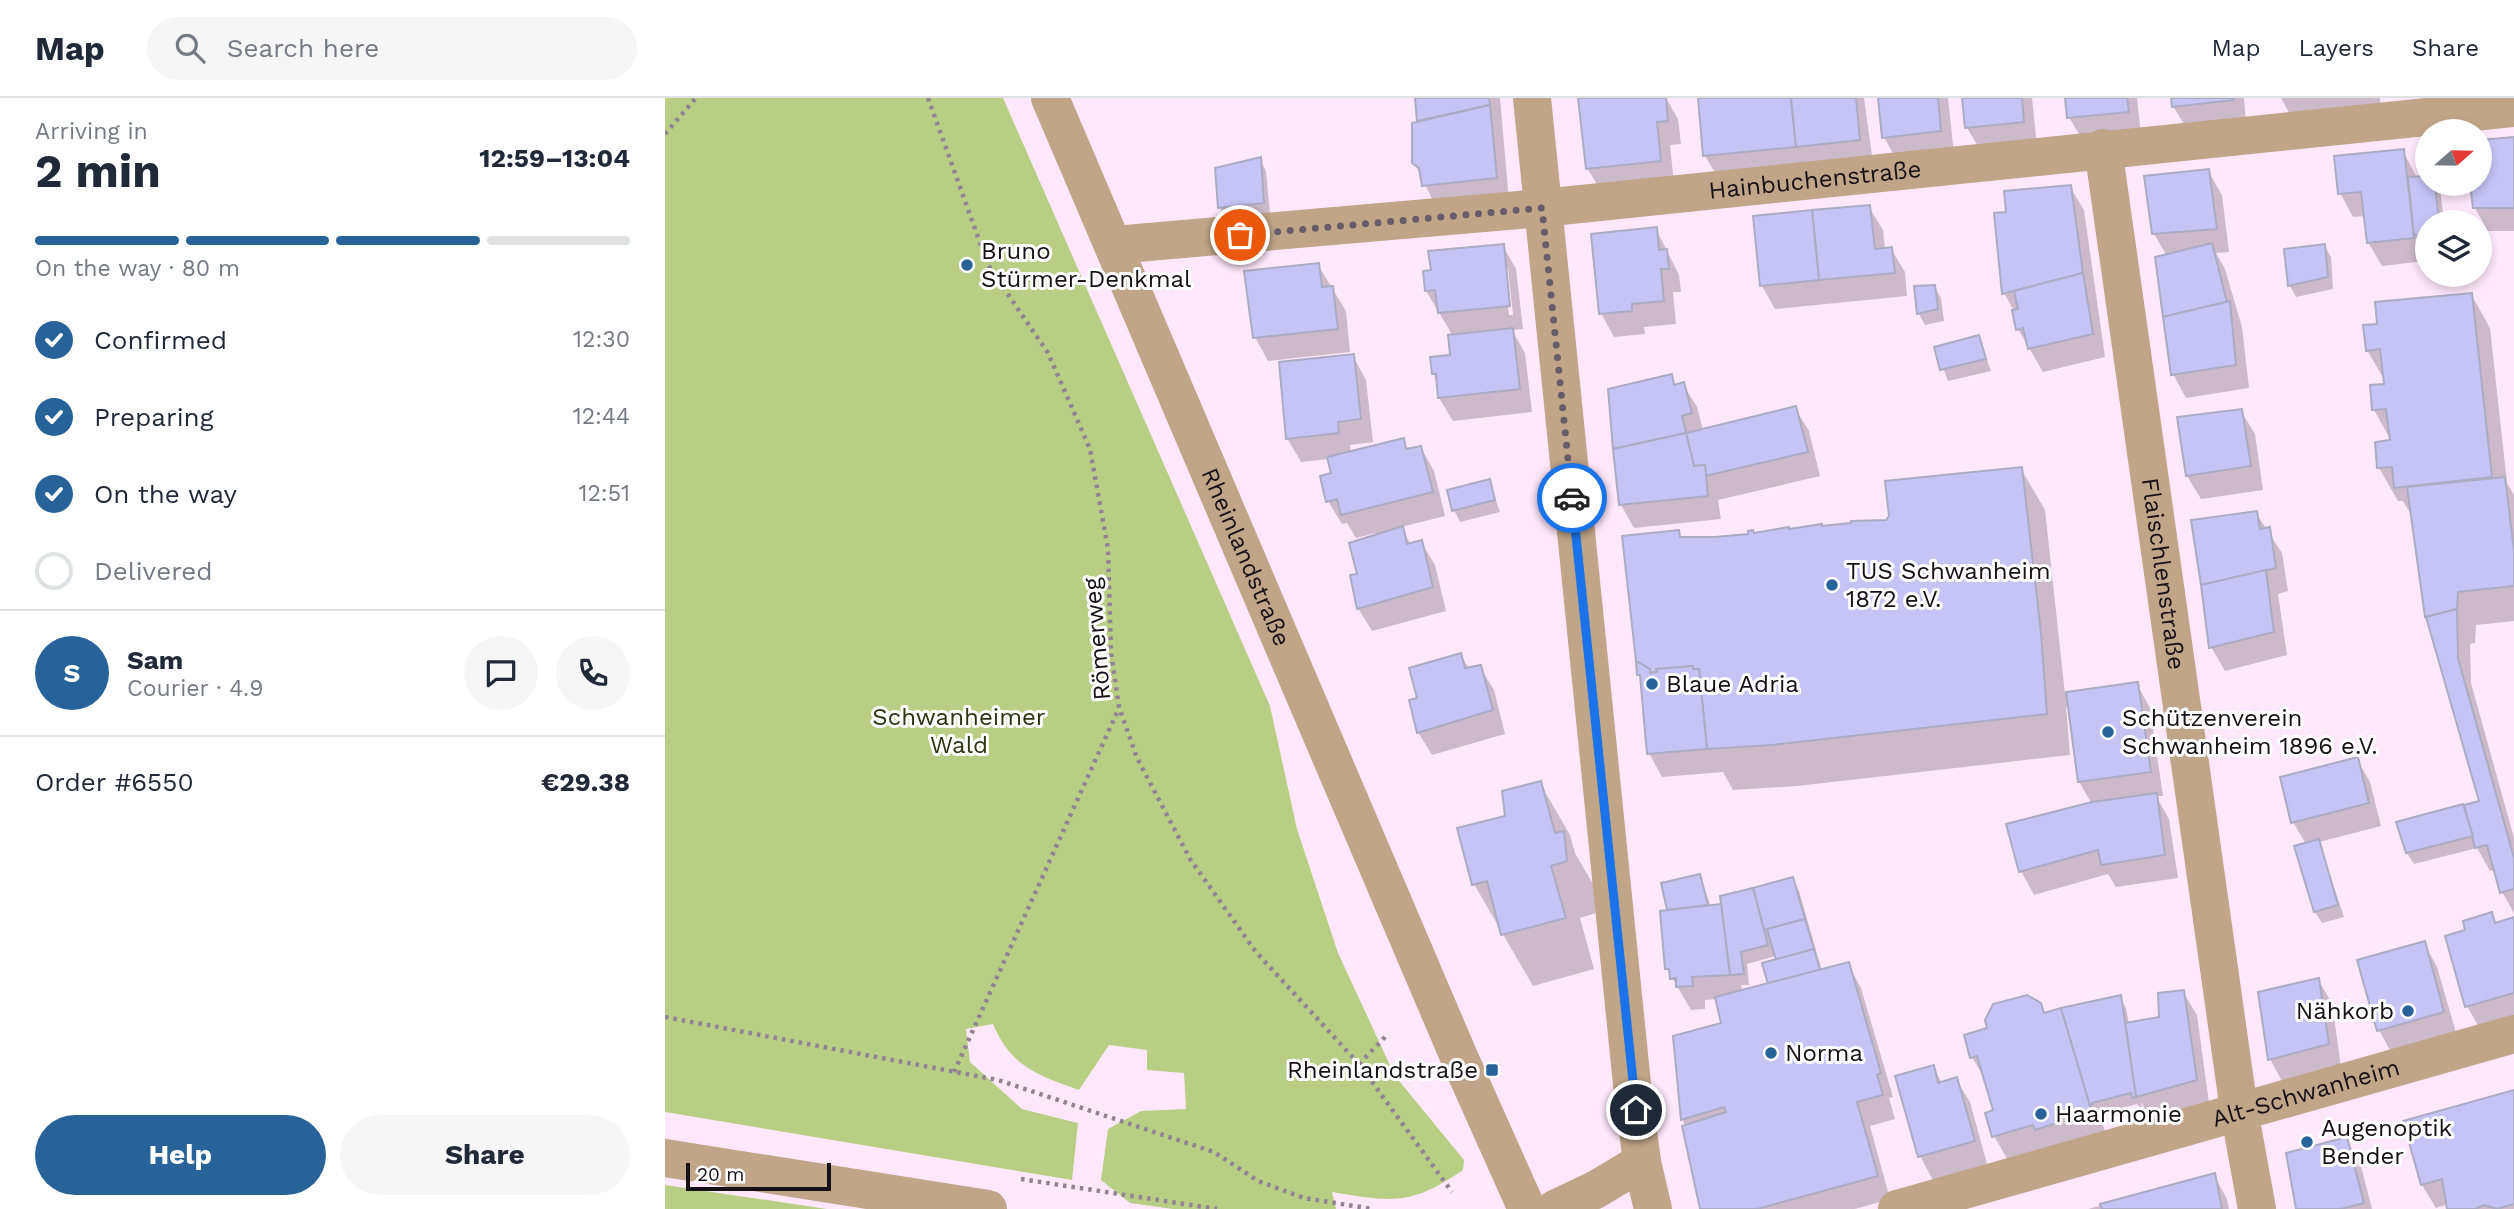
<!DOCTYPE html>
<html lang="en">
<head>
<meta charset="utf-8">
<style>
	body { margin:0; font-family:"Work Sans",sans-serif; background:#f6f6f7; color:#1f2937; height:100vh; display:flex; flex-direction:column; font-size:26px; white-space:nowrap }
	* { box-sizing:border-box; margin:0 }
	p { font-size:23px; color:#747a83 }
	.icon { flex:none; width:38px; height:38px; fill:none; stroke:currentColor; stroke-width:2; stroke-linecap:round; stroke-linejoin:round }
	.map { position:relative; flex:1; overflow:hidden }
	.sheet { display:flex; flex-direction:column; background:#fff; width:665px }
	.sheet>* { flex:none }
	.needle { width:46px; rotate:70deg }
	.buttons { position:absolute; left:1750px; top:21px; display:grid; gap:14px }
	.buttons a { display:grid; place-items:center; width:77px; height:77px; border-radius:50%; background:#fff; box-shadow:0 4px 10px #0003; font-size:35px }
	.scale { position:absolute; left:21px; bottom:18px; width:145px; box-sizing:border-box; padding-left:7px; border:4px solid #171016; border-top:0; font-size:19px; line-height:24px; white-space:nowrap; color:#171016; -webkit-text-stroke:5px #fefefe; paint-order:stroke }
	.pin { position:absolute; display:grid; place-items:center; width:60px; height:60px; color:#fff; margin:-30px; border:4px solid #fff; border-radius:50%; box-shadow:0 2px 7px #0007 }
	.courier { position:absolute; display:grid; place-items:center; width:70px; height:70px; margin:-35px; border:5px solid #1a73e8; border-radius:50%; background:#fff; color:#222; box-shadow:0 2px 9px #0007 }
	.overview em { font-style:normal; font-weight:700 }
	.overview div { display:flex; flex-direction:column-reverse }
	.overview { display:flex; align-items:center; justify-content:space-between; height:119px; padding:0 35px }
	h1 { font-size:46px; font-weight:700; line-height:52px }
	.bar { display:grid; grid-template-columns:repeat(4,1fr); gap:10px 7px; align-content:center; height:84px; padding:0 35px }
	.bar i { height:9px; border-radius:5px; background:#e0e1e3 }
	.bar .selected { background:#276299 }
	.bar p { grid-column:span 4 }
	.line { display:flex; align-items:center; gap:18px; padding:0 35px; border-top:2px solid #e0e1e3 }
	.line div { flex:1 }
	.round { display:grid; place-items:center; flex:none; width:74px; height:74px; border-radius:37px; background:#f6f6f7 }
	ol { padding:0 35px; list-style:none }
	li { display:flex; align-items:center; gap:21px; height:77px }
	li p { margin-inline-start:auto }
	li .icon { padding:7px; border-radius:50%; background:#276299; color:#fff; stroke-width:4 }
	li:last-child { color:#747a83 }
	li i { width:38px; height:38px; border:4px solid #e0e1e3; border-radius:50% }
	.button { display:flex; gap:14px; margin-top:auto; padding:14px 35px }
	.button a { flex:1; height:80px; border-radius:42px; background:#276299; color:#fff; font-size:28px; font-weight:700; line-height:80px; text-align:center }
	.button a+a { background:#f6f6f7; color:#1f2937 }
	header { display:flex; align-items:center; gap:42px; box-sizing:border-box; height:98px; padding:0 35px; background:#fff; border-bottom:2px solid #e0e1e3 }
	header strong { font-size:33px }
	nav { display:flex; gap:38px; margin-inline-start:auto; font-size:24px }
	.search { width:490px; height:63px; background:#f6f6f7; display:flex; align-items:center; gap:18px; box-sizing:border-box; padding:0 24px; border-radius:38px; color:#747a83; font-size:26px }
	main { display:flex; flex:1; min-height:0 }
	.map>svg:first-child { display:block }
	.green { fill:#b8ce85 }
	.shadow { fill:#0003; fill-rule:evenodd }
	.building { fill:#c5c4f5; stroke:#ababc4; stroke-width:2 }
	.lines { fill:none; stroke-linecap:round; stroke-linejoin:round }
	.path { stroke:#928390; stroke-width:4.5; stroke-dasharray:3.5 5; stroke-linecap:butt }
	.minor { stroke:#c1a589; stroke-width:38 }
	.tertiary { stroke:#c1a589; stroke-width:38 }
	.done { stroke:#685c66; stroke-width:7; stroke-dasharray:0 12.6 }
	.route { stroke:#1a73e8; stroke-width:9 }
	.poi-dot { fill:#276299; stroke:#fefefe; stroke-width:2.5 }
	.labels { text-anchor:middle; stroke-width:6; stroke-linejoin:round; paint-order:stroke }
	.street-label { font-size:24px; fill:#171016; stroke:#fefefe }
	.poi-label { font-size:24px; fill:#171016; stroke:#fefefe; text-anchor:start }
	.park-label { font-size:24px; fill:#2b3511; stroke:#fefefe }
</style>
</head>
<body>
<header>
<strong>Map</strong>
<div class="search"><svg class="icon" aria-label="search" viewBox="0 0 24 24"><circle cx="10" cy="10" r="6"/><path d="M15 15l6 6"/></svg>Search here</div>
<nav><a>Map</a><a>Layers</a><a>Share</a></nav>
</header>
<main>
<section class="sheet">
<div class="overview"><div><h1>2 min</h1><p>Arriving in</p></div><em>12:59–13:04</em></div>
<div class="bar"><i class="selected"></i><i class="selected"></i><i class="selected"></i><i></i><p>On the way · 80 m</p></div>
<ol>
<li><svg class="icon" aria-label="check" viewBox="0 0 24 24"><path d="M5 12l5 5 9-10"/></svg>Confirmed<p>12:30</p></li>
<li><svg class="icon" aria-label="check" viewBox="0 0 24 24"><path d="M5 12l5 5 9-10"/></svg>Preparing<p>12:44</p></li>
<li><svg class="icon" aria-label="check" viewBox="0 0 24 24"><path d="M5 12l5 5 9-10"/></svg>On the way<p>12:51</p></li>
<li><i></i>Delivered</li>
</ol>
<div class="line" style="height:126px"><b class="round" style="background:#276299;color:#fff">S</b><div><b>Sam</b><p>Courier · 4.9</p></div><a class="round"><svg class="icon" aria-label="chat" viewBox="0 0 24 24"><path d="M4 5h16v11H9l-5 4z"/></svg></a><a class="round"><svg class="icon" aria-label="phone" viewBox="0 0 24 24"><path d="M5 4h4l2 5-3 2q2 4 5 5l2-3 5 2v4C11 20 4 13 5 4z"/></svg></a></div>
<div class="line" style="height:91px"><div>Order #6550</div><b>€29.38</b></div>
<div class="button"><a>Help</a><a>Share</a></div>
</section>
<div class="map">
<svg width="1849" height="1111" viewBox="0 0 1849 1111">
	<rect width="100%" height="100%" fill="#ffe8fc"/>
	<g class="green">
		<path d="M0,0H338L605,608L632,731L673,855L730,978L799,1062L798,1072C745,1108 728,1104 667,1094L671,1111H508L465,1105L436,1082L443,1031L476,1013L521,1011L519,975L482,972V952L444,947L414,992C373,977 346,969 328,926L301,931L305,964L357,1011L413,1025L407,1082L0,1014Z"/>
		<polygon points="0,1087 162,1111 0,1111"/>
	</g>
	<g class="shadow">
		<polygon points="752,0 835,0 844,103 772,111 749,64 754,25"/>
		<polygon points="915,0 1001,0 1013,21 1016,46 1005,47 1009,86 936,93 922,70"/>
		<polygon points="1034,0 1199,0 1208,65 1054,81 1040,58"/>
		<polygon points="1215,0 1283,0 1289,56 1232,63 1219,39"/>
		<polygon points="1299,0 1367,0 1372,48 1316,53 1302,30"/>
		<polygon points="1402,0 1472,0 1476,37 1418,43 1404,19"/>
		<polygon points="1508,0 1579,0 1581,26 1522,31 1508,8"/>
		<polygon points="1616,0 1715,0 1716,11 1627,20"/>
		<polygon points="1849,41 1849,133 1823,133 1810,110 1807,86 1815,86 1815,44"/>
		<polygon points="1738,53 1752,80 1762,79 1762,86 1772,86 1775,90 1779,124 1762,124 1761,163 1717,168 1703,144 1700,118 1688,119 1675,95"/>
		<polygon points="595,61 601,73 605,116 561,121 555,109"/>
		<polygon points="1543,73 1557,97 1564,154 1551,155 1560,171 1577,229 1584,290 1521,300 1508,276 1502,158 1489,136"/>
		<polygon points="1405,89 1419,112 1440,259 1378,274 1353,231 1349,213 1339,195 1343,115"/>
		<polygon points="1204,109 1218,132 1220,152 1226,151 1240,174 1242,198 1110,211 1097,188"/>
		<polygon points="991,131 1014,177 1016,194 1008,194 1011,226 979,229 980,236 949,239 936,215"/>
		<polygon points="1659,147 1666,159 1668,191 1631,199 1625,188 1621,152"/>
		<path d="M838,148L851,171L858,231L847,232L860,255L867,314L788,323L774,300L769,275L786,258L788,238L761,193L759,175ZM839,170H843L848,217H844Z"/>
		<polygon points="653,167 681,213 685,254 603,263 590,239"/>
		<polygon points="1269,188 1276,200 1279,223 1260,227 1254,216 1251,190"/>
		<polygon points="1806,196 1825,230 1842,385 1849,397 1849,523 1811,527 1810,545 1805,546 1806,585 1849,740 1849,815 1837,794 1831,772 1825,773 1812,750 1749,766 1742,755 1798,709 1816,704 1761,518 1748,420 1738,403 1733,403 1714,370 1727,344 1709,312 1720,283 1702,252 1714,228"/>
		<polygon points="1314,239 1326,273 1283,283 1271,250"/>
		<polygon points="688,258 701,282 708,344 685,347 686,355 738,343 744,352 756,350 769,373 780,418 736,429 746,447 756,444 770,467 781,513 707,533 693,510 694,477 711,435 691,440 682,425 677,426 663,403 668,377 664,361 636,364 622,340"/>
		<polygon points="1006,278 1011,288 1018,286 1032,309 1038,332 1130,310 1144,333 1155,378 1053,402 1056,421 969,430 956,407 944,293"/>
		<polygon points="1576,313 1590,336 1598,392 1536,401 1522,378 1514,320"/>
		<polygon points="1356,371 1380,412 1400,596 1472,586 1485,610 1498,698 1491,698 1504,721 1513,780 1451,789 1443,776 1369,797 1356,773 1427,706 1414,684 1404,609 1401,609 1405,657 1132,688 1068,692 1058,674 997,679 984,655 977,583 973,577 1013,434 1018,441 1222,424"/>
		<polygon points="824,383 835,414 795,424 789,412"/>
		<polygon points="1591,415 1617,455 1623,493 1613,496 1622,557 1560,573 1546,549"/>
		<polygon points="796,557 804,571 815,569 829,592 840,636 767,657 753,634 754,601"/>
		<polygon points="1692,661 1705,684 1716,728 1654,744 1679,819 1657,825 1650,814 1641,746 1628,724"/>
		<polygon points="875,685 905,737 910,755 928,786 931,815 915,820 929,871 868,888 809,786 842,720"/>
		<path d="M1035,778L1046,809L1058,808L1127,781L1134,793L1157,873L1183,866L1196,890L1228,999L1224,1000L1230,1021L1205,1028L1225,1101L1190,1111H1037L1018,1021L1058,926L1052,901L1040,902V911L1026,912L1002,871L1004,811ZM1111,858L1113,863L1105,887L1077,894L1076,887H1084L1082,866Z"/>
		<polygon points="1826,816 1831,826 1849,821 1849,922 1815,931 1802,908 1803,833"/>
		<polygon points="1759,845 1772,869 1792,938 1727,956 1714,932"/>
		<polygon points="1653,882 1667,905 1676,969 1618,985 1605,961"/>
		<polygon points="1518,894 1532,917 1544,1005 1486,1022 1476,1004 1477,1011 1472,1006 1435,1016 1443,1044 1348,1071 1329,1038 1330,1014 1322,985 1307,959 1324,931 1375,906 1380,916 1455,899 1461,910 1464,926 1496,920"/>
		<polygon points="1268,969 1277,985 1291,981 1305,1004 1322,1066 1268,1082 1255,1058"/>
		<polygon points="1849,994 1849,1111 1784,1111 1783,1106 1771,1110 1757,1087"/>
		<polygon points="1681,1041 1695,1064 1707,1111 1633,1111"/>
		<polygon points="1549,1077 1562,1101 1564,1111 1423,1111"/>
	</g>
	<g class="building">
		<polygon points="750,0 824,0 825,7 752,23"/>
		<polygon points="913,0 1001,0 1003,23 992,24 996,63 921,71"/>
		<polygon points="1033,0 1126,0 1131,49 1038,58"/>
		<polygon points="1126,0 1191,0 1195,42 1131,49"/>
		<polygon points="1213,0 1273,0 1276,33 1217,40"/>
		<polygon points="1297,0 1357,0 1359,24 1300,30"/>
		<polygon points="1400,0 1462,0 1464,14 1402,20"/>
		<polygon points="1506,0 1569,0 1569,2 1507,9"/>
		<polygon points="825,7 832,80 757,88 754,70 747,65 747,25"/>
		<polygon points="1849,39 1849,110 1808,110 1805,86 1815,86 1815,42"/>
		<polygon points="1739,51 1749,140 1702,145 1696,94 1673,96 1669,58"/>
		<polygon points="596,59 599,105 553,110 550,70"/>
		<polygon points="1544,71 1552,131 1487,136 1479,78"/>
		<polygon points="1762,78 1762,86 1770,86 1774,124 1762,124 1762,135 1749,137 1743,79"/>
		<polygon points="1406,87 1418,175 1337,196 1329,115 1341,114 1339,93"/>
		<polygon points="1205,107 1210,151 1227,149 1230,175 1154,182 1147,112"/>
		<polygon points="1147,112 1154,182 1095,188 1088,118"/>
		<polygon points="992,129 994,152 1002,151 1004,171 996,171 999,203 967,206 967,213 934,216 926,136"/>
		<polygon points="1547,145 1562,204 1498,219 1490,159"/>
		<polygon points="839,146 845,208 773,215 770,192 760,193 758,173 766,172 763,153"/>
		<polygon points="1660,146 1663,179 1623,188 1619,151"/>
		<polygon points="654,165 657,189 668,188 673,231 588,240 579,173"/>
		<polygon points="1418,175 1428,236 1363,251 1358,230 1351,232 1347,212 1353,211 1349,193"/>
		<polygon points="1270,187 1273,211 1252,216 1249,188"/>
		<polygon points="1807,195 1827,379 1729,390 1727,369 1712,370 1710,344 1725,342 1721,311 1707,312 1705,287 1719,286 1715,251 1701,253 1698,227 1712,226 1710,204"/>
		<polygon points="1565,203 1571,267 1506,277 1498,219"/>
		<polygon points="848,230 855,291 773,300 771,276 767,276 765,259 785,257 783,237"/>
		<polygon points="1314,237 1321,261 1275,272 1269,249"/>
		<polygon points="689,256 696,321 673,324 674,335 621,341 614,264"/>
		<polygon points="1007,276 1009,287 1019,284 1027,315 1017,318 1021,335 948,351 943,291"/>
		<polygon points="1131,308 1143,354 1040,378 1040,367 1029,368 1021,335"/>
		<polygon points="1577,311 1586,368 1521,378 1512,319"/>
		<polygon points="1021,335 1029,368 1040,367 1043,398 954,407 948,351"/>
		<polygon points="739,340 741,351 756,348 768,394 676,417 672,401 661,404 655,378 666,375 662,359"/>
		<polygon points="1357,369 1376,535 1382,616 1107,647 1042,651 1034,571 1028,571 1028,568 991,571 992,574 985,575 985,571 971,563 957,438 1014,432 1015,439 1050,439 1083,436 1083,433 1088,432 1089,435 1124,429 1124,431 1157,426 1157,428 1186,425 1186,423 1221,422 1224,418 1220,383"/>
		<polygon points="1840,379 1849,453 1849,488 1793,494 1792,511 1760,519 1742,389"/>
		<polygon points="825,381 830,402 787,413 782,392"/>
		<polygon points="1592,413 1595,431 1605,429 1611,470 1536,487 1526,422"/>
		<polygon points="738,428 742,446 757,442 768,489 692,511 685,477 692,476 684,445"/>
		<polygon points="1601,472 1609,534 1544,550 1536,487"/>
		<polygon points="1792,511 1793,560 1849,760 1849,791 1835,795 1822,747 1810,750 1799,707 1814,703 1761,519"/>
		<polygon points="796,555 800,570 816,567 828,612 752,635 744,602 752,600 744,570"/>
		<polygon points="971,563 985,571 985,575 992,574 991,571 1028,568 1028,571 1034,571 1042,651 982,656 975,577 972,577"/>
		<polygon points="1473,584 1486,674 1413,684 1401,594"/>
		<polygon points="1693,659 1704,705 1626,725 1615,679"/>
		<polygon points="876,683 890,735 899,733 902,763 886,768 901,820 836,837 822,783 807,787 792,730 840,718 837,693"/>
		<polygon points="1492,695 1500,757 1436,767 1433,752 1354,774 1341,726 1427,704"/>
		<polygon points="1798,706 1808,738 1741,755 1731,724"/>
		<polygon points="1654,741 1673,807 1649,814 1629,748"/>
		<polygon points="1035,776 1043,807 1002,812 996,785"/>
		<polygon points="1128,779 1140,821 1099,832 1088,790"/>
		<polygon points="1088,790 1103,847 1076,854 1079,876 1065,877 1055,798"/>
		<polygon points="1056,806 1065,877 1027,879 1028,888 1011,889 1011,880 1005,881 1004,871 1000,871 995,813"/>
		<polygon points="1827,814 1830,825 1849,819 1849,895 1800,909 1780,838 1800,832 1798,823"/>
		<polygon points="1140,821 1149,851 1111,862 1102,831"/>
		<polygon points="1760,843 1779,914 1712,933 1692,862"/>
		<polygon points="1149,851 1155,872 1103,886 1097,865"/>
		<polygon points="1184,864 1216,975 1212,977 1218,997 1192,1004 1213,1078 1092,1111 1035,1111 1017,1028 1061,1014 1059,1009 1016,1022 1008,938 1056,925 1050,899"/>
		<polygon points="1654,880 1664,946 1603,962 1593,894"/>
		<polygon points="1519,892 1532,982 1471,999 1460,925 1494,919 1493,895"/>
		<polygon points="1362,897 1376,905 1379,915 1396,910 1426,1011 1390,1021 1392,1025 1370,1032 1368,1027 1327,1039 1320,1015 1328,1012 1312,958 1305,960 1299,937 1322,930 1320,922 1328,906"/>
		<polygon points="1456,897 1471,999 1467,1000 1466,995 1427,1005 1426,1011 1396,910"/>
		<polygon points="1269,967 1273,985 1292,979 1310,1043 1253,1059 1230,978"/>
		<polygon points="1849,992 1849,1106 1832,1111 1819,1107 1810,1111 1782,1111 1777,1081 1756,1087 1738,1023"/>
		<polygon points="1682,1039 1699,1105 1676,1111 1631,1111 1621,1055"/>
		<polygon points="1550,1075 1557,1111 1437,1111 1435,1106"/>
	</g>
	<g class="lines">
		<g class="path">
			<polyline points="263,0 323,167 383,255 425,351 443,451 446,555 454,609 472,660 525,761 591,854 694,966 787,1094"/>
			<polyline points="0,36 31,0"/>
			<polyline points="0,919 333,982 549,1054 593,1083 639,1100 708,1111"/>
			<polyline points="694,966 722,937"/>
			<polyline points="289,974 454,610"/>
			<polyline points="356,1081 552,1111"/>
		</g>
		<g class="minor">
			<path id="s1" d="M385,0L794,959L862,1111"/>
			<polyline points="867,0 967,986 977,1064 988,1111"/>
			<path id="s2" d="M1438,50L1574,1012L1592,1111"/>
			<path id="s3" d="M449,147L877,110L1849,10"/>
			<polyline points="890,1111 930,1092 977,1064"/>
			<path id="s4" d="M1232,1111L1849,936"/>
		</g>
		<polyline class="tertiary" points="0,1060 323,1111"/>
	</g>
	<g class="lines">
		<polyline class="done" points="575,137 877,110 907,400"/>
		<polyline class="route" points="907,400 971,1012"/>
	</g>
	<g class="poi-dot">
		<circle cx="302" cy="167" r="7"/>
		<circle cx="1167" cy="487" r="7"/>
		<circle cx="987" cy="586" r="7"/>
		<circle cx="1443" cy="634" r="7"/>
		<circle cx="1743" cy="913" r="7"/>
		<circle cx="1106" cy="955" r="7"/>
		<rect x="820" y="965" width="14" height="14" rx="3.5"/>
		<circle cx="1376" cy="1016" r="7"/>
		<circle cx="1642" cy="1044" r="7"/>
	</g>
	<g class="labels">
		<g class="street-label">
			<text dy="8" stroke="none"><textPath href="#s3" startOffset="704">Hainbuchenstraße</textPath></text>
			<text dy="8" stroke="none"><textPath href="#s1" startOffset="499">Rheinlandstraße</textPath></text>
			<text dy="8" stroke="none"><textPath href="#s2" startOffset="430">Flaischlenstraße</textPath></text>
			<text transform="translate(432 541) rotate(-95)" y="8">Römerweg</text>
			<text dy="8" stroke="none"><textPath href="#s4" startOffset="425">Alt-Schwanheim</textPath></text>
		</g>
		<g class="poi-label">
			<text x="316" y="161">Bruno<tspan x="316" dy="28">Stürmer-Denkmal</tspan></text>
			<text x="1181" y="481">TUS Schwanheim<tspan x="1181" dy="28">1872 e.V.</tspan></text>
			<text x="1001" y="594">Blaue Adria</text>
			<text x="1457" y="628">Schützenverein<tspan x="1457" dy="28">Schwanheim 1896 e.V.</tspan></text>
			<text x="1729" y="921" text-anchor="end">Nähkorb</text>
			<text x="1120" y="963">Norma</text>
			<text x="813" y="980" text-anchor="end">Rheinlandstraße</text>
			<text x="1390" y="1024">Haarmonie</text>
			<text x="1656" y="1038">Augenoptik<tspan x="1656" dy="28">Bender</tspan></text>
		</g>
		<g class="park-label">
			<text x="294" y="627">Schwanheimer<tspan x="294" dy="28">Wald</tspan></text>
		</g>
	</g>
</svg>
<div class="buttons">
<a><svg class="needle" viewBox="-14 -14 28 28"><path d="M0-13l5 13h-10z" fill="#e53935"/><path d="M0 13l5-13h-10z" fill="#747a83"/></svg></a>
<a><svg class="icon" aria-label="layers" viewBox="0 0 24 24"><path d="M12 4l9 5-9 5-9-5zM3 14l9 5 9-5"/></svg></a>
</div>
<div class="scale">20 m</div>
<div class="pin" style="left:575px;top:137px;background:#ea580c"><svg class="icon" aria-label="bag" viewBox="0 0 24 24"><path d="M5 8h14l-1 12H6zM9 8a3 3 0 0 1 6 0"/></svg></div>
<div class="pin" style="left:971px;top:1012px;background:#1f2937"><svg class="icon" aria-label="home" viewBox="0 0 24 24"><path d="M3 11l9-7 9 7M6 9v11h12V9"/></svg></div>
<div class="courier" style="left:907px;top:400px"><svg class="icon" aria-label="car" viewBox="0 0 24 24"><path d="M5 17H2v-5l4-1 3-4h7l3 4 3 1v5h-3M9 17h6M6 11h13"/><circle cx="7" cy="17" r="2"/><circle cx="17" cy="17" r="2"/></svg></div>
</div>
</main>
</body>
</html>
